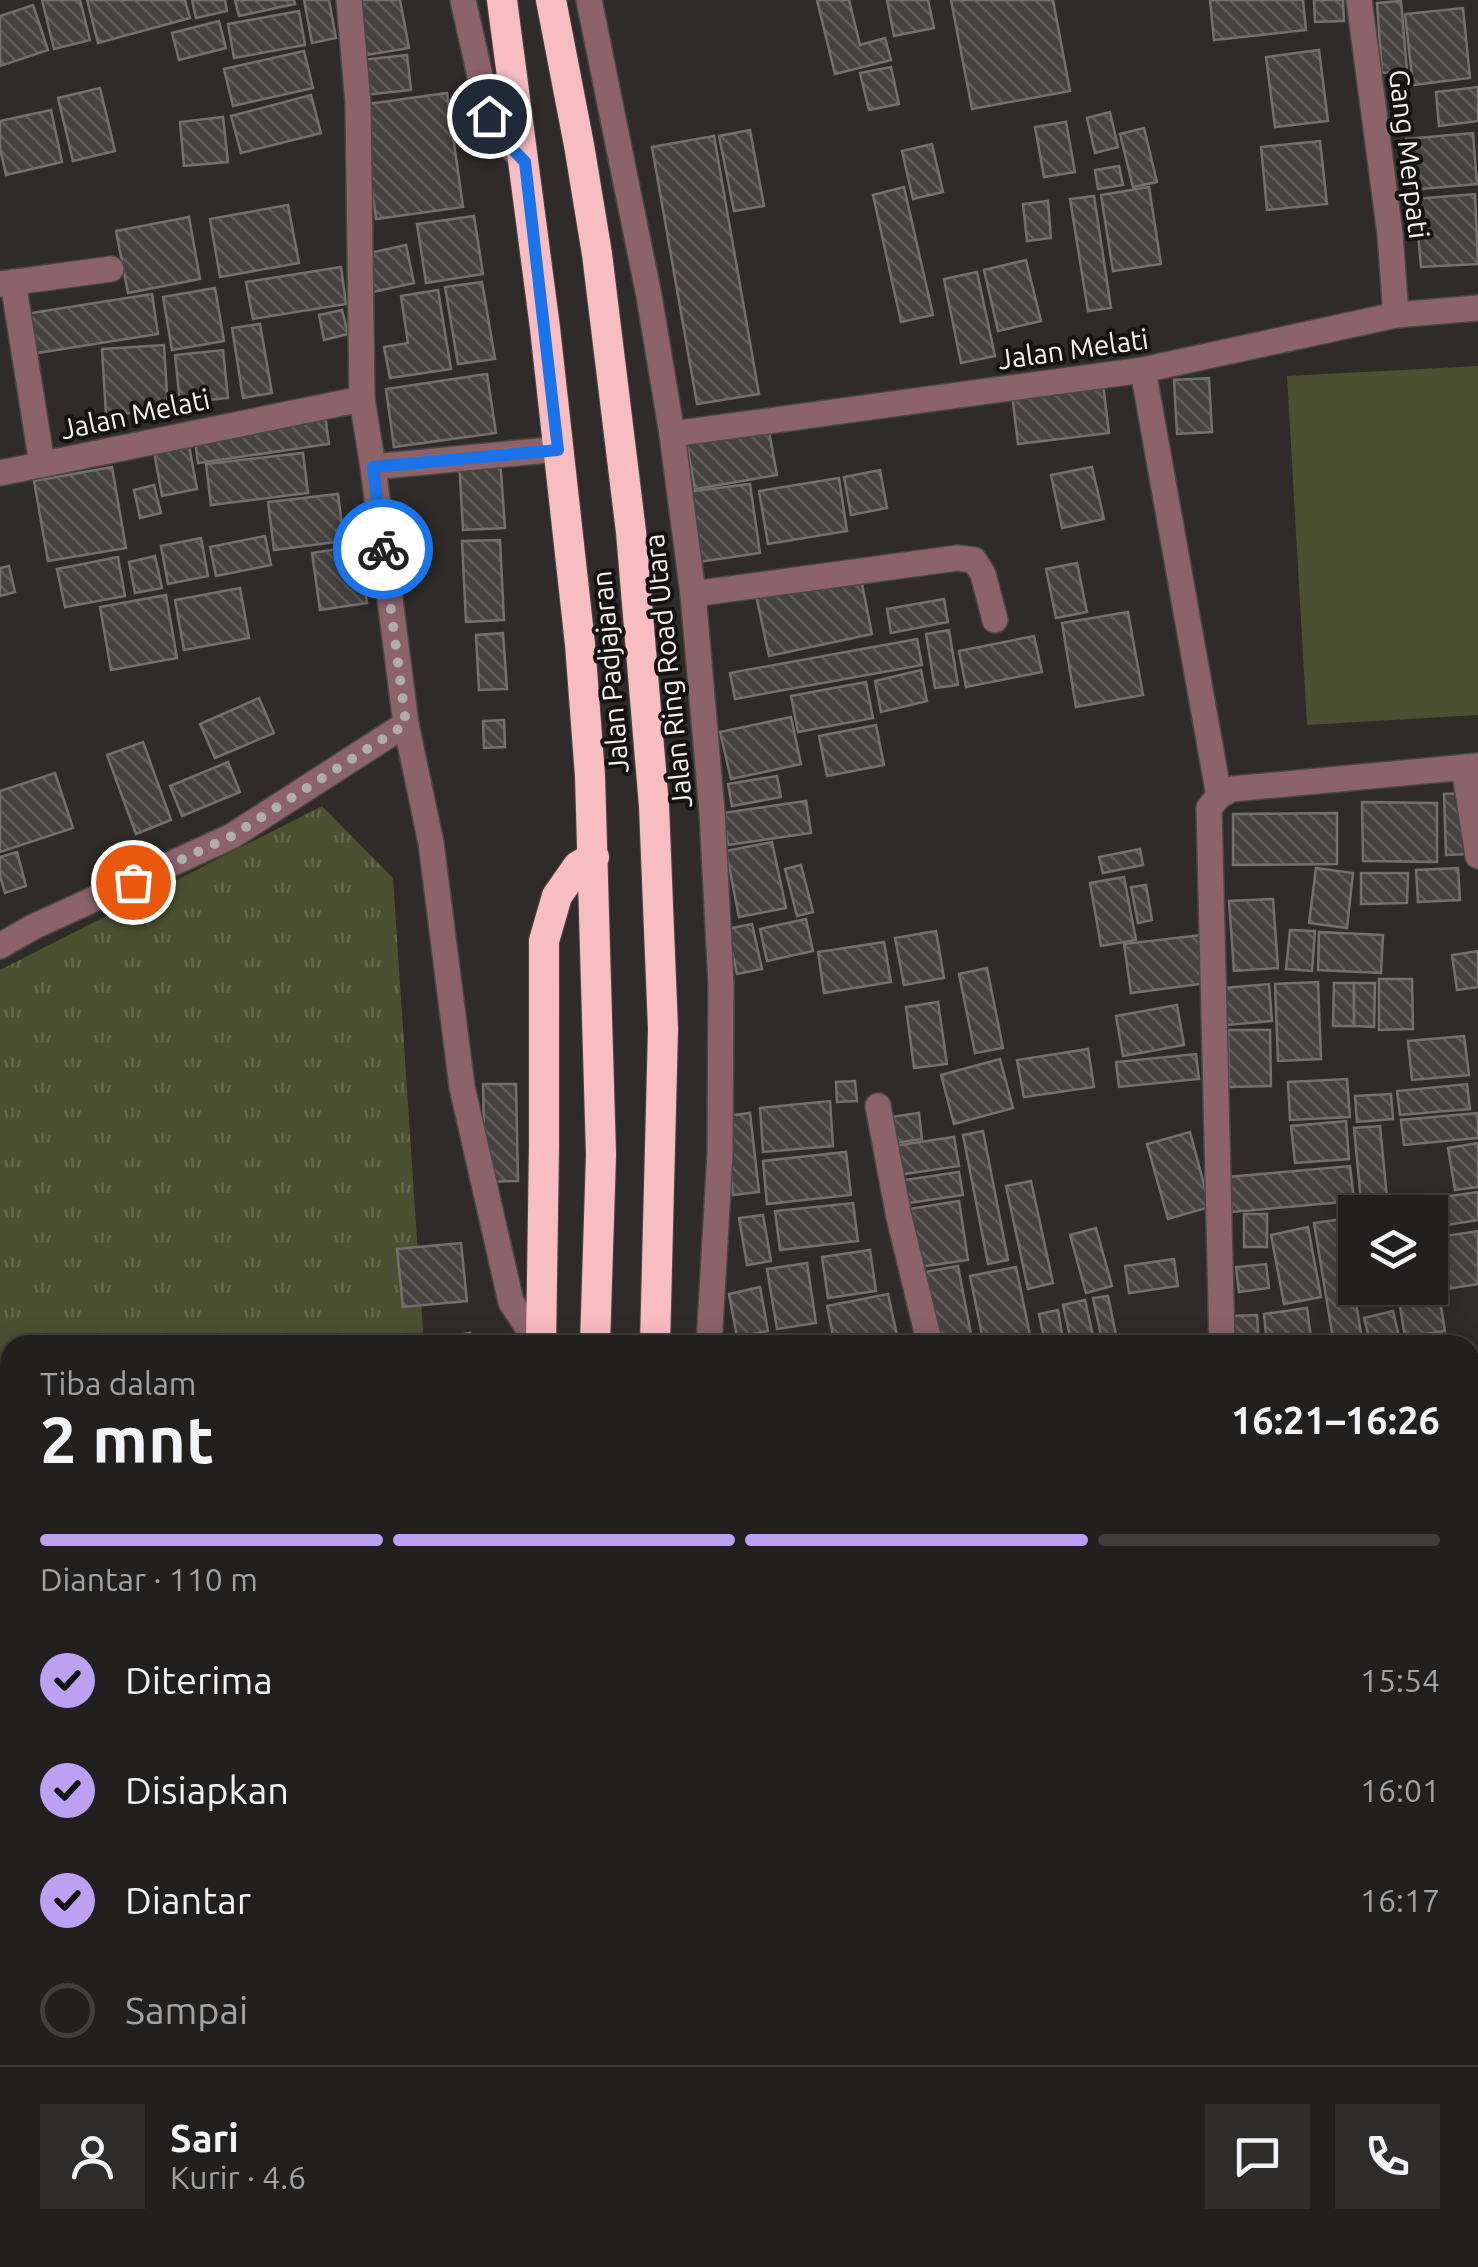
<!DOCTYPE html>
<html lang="id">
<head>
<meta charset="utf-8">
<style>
	body { margin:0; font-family:Ubuntu,sans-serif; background:#2e2d2b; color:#f1f3f6; height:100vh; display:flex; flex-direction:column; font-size:38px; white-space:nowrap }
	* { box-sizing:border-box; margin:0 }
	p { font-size:32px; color:#a2a3a4 }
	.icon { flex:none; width:55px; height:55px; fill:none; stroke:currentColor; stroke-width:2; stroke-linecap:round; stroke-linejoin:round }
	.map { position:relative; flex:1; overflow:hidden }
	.side { position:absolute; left:0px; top:1335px; width:1480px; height:932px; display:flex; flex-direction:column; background:#22201e; border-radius:30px 30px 0 0; box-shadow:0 5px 25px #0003,0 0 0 2px #3f3e3c }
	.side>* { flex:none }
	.controls { position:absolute; left:1338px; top:1195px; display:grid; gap:20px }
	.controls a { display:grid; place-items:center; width:110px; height:110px; border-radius:0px; background:#22201e; box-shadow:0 5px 25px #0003,0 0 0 2px #3f3e3c; font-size:50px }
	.pin { position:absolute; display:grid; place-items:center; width:85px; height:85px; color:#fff; margin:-42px; border:5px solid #fff; border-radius:50%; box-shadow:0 2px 10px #0007 }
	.courier { position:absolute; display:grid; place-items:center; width:100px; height:100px; margin:-50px; border:8px solid #1a73e8; border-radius:50%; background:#fff; color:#222; box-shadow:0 2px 12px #0007 }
	.head em { font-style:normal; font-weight:600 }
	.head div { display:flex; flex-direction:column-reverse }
	.head { display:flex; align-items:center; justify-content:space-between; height:170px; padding:0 40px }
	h1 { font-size:65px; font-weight:600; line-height:75px }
	.bar { display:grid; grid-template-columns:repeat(4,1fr); gap:15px 10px; align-content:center; height:120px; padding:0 40px }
	.bar i { height:12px; border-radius:8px; background:#3f3e3c }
	.bar .active { background:#bca0f2 }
	.bar p { grid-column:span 4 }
	.line { display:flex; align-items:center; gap:25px; padding:0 40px; border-top:2px solid #3f3e3c }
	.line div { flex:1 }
	.round { display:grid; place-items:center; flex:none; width:105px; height:105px; border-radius:0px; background:#2e2d2b }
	ol { padding:0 40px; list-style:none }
	li { display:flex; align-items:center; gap:30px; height:110px }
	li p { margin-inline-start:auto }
	li .icon { padding:10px; border-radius:50%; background:#bca0f2; color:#111; stroke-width:4 }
	li:last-child { color:#a2a3a4 }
	li i { width:55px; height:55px; border:5px solid #3f3e3c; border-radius:50% }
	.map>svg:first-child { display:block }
	.grass { fill:url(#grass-tufts) }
	.garden { fill:#4a5030 }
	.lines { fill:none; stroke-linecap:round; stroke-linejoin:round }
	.stream { stroke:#001618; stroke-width:11 }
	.building { fill:url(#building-back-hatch); stroke:#73706d; stroke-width:2.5 }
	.minor-casing { stroke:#4a4744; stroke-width:28 }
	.major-casing { stroke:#4a4744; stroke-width:28 }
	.highway-casing { stroke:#4a4744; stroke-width:32 }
	.minor { stroke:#8b6368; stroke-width:25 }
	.major { stroke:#eb99a4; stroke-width:25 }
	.highway { stroke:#f8bcc3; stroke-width:30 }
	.done { stroke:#b0aeab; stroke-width:10; stroke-dasharray:0 18 }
	.route { stroke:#1a73e8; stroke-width:12 }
	.labels { text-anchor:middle; stroke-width:8; stroke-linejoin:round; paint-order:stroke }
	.street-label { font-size:28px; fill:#f6f4f2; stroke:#151312 }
</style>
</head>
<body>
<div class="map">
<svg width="1478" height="2267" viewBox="0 0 1478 2267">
	<defs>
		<pattern id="grass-tufts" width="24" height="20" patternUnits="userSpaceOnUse" patternTransform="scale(2.5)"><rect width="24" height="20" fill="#4a5030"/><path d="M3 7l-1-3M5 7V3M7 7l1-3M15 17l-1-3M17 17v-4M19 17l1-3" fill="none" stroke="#656a4e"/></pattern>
		<pattern id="building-back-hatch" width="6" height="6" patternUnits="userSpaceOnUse" patternTransform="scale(2.5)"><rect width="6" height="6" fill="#454240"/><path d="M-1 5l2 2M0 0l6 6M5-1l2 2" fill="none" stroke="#605e5c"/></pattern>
	</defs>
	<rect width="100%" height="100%" fill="#2e2b28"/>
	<g class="grass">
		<polygon points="322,806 393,878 424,1345 10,1345 10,1551 0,1552 0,970"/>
		<polygon points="10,1617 10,1951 0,1921 0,1619"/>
	</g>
	<polygon class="garden" points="1478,366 1478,715 1307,725 1287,376"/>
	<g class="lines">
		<polyline class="stream" points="0,1564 10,1563"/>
	</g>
	<g class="building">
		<polygon points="42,0 80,0 90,40 54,49"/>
		<polygon points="87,0 185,0 190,18 98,43"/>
		<polygon points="192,0 225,0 227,11 196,18"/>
		<polygon points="235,0 294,0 295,4 239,16"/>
		<polygon points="304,0 329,0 336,38 312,43"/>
		<polygon points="357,0 400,0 409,48 366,55"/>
		<polygon points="817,0 849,0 860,45 885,38 891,60 835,74"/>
		<polygon points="887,0 928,0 934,28 894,36"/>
		<polygon points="951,0 1053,0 1070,91 972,109"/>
		<polygon points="1210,0 1303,0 1306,30 1214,40"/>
		<polygon points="1314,0 1343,0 1344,21 1315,22"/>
		<polygon points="1401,1 1407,71 1382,73 1377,3"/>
		<polygon points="33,5 48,50 0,66 0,16"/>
		<polygon points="1463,8 1470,78 1413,85 1405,14"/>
		<polygon points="299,11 305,45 234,58 228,24"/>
		<polygon points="219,21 226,48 179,60 172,33"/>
		<polygon points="1319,50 1328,121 1275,127 1266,57"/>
		<polygon points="304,51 313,88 233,106 224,69"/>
		<polygon points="407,55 411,90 364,95 361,60"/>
		<polygon points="891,67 899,104 869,110 860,73"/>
		<polygon points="1478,87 1478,121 1439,126 1436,92"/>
		<polygon points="100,88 115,151 73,161 58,98"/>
		<polygon points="447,93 463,207 376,219 360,105"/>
		<polygon points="311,95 321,133 241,153 231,116"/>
		<polygon points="51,110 62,162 6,175 0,148 0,121"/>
		<polygon points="1110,112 1118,147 1095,153 1087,118"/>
		<polygon points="223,117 228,162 184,166 180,122"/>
		<polygon points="1066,122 1075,172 1044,177 1035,127"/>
		<polygon points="1144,128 1157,182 1133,187 1120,134"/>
		<polygon points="750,130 764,206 734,211 719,136"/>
		<polygon points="1473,133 1477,184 1410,190 1406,139"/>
		<polygon points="714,136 759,394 697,404 652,147"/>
		<polygon points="1320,141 1327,204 1267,210 1261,147"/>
		<polygon points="932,144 943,192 913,199 902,151"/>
		<polygon points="1119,166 1123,185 1098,189 1095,170"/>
		<polygon points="904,187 933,315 901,322 873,195"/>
		<polygon points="1149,187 1161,264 1113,271 1101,195"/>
		<polygon points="1475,194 1478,264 1421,267 1415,199"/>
		<polygon points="1094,196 1111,308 1088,311 1070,199"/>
		<polygon points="1048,201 1051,238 1027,241 1023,204"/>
		<polygon points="288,205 299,263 220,277 210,219"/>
		<polygon points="474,216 483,274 426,283 417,224"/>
		<polygon points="189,217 200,279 128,293 116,231"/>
		<polygon points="406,245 414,283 373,292 365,254"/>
		<polygon points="1026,260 1041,321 998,331 984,270"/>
		<polygon points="341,267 346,304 253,319 246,282"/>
		<polygon points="977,272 995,356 961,363 944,279"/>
		<polygon points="482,282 495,359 458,364 445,287"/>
		<polygon points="215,288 224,341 172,350 163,297"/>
		<polygon points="438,290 451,369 390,378 384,347 408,343 401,296"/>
		<polygon points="152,294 158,334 31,354 25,314"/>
		<polygon points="342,310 348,334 324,340 319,315"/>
		<polygon points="260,324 272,393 243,398 232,328"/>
		<polygon points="164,345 168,410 106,415 102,349"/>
		<polygon points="223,350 228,398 180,403 175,355"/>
		<polygon points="487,374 496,433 394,447 386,389"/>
		<polygon points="1209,378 1212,432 1177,434 1174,380"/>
		<polygon points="1103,384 1109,433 1018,444 1012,394"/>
		<polygon points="325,415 329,444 198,463 194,433"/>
		<polygon points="768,426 777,475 695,489 686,441"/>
		<polygon points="188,440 197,489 162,496 153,446"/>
		<polygon points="303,453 308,493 211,505 206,464"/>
		<polygon points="500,458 505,528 463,530 459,460"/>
		<polygon points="112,467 126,548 48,561 34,481"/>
		<polygon points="1092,467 1104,519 1062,528 1051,475"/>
		<polygon points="880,470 887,508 851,515 844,477"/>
		<polygon points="839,478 847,531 768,544 759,491"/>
		<polygon points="750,484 760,553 698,562 687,492"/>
		<polygon points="154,485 161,513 140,518 134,490"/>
		<polygon points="338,494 344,541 274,550 268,502"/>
		<polygon points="265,536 271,565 216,576 210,547"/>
		<polygon points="201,538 208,576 168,584 161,546"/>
		<polygon points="500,540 504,620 466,622 462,541"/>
		<polygon points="358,546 367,603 320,610 312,553"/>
		<polygon points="155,556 162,588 135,593 129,562"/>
		<polygon points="118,557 125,596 65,607 57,569"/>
		<polygon points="1077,563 1087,612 1056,618 1046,569"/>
		<polygon points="9,566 15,592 0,596 0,568"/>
		<polygon points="860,574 872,634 769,656 756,595"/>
		<polygon points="240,588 249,638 184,650 175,600"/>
		<polygon points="166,595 177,658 111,670 100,607"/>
		<polygon points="944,599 948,622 891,633 887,609"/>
		<polygon points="1128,612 1143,695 1076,707 1062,623"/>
		<polygon points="949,630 958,685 935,688 926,634"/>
		<polygon points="503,633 507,689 479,690 476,635"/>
		<polygon points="1034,636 1042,672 966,687 959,651"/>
		<polygon points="917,639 922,665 735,699 730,673"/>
		<polygon points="921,670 927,701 881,712 875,681"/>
		<polygon points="866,682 873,718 798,732 791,696"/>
		<polygon points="259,698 274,733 215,758 200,724"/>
		<polygon points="791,717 801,764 731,779 720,732"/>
		<polygon points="504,720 505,747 484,748 483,721"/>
		<polygon points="876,725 884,765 827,776 819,736"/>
		<polygon points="143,742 171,820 136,834 107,755"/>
		<polygon points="228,762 240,792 182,816 170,786"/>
		<polygon points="55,773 73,828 0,852 0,791"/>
		<polygon points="777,776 781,797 732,806 728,784"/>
		<polygon points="1468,793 1470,854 1446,855 1444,794"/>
		<polygon points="806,801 811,833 728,845 723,813"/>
		<polygon points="1362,802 1437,803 1437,862 1363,861"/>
		<polygon points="1337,813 1337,864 1233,865 1233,814"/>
		<polygon points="772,842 786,908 739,917 726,851"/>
		<polygon points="1140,849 1143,865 1103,873 1099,857"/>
		<polygon points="17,852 26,886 5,893 0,876 0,857"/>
		<polygon points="801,865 813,912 797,916 785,869"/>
		<polygon points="1316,868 1353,873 1347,928 1309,923"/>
		<polygon points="1458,868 1460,900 1418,902 1416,870"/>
		<polygon points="1361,873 1408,873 1407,903 1361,904"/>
		<polygon points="1124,877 1136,940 1101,946 1090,883"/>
		<polygon points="1146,885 1152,920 1138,923 1131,887"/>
		<polygon points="1273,899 1278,968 1234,971 1229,901"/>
		<polygon points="806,919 813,951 767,961 760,929"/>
		<polygon points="752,924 762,969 737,974 727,929"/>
		<polygon points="1290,930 1315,931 1312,971 1286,969"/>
		<polygon points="936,931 944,978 904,985 895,938"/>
		<polygon points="1319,932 1383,935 1381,973 1318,970"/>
		<polygon points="1202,935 1208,983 1131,993 1124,944"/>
		<polygon points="884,942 891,982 824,993 818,952"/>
		<polygon points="1478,951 1478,987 1457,990 1452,955"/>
		<polygon points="987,968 1003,1048 975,1053 959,974"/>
		<polygon points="1379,979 1412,979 1413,1029 1379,1030"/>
		<polygon points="1318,982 1321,1059 1278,1061 1275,984"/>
		<polygon points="1334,983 1354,983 1354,1026 1333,1026"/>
		<polygon points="1354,983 1375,983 1374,1027 1354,1026"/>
		<polygon points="1269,984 1272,1021 1227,1025 1224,988"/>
		<polygon points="938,1002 947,1064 914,1068 906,1007"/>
		<polygon points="1177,1005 1184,1045 1123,1056 1116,1016"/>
		<polygon points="1228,1030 1270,1030 1271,1086 1229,1087"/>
		<polygon points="1464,1036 1469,1075 1412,1080 1408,1041"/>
		<polygon points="1088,1049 1094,1087 1024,1097 1017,1060"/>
		<polygon points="1196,1054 1199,1079 1119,1087 1116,1062"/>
		<polygon points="1000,1059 1013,1108 954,1124 941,1075"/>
		<polygon points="1347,1079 1350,1117 1290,1120 1288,1082"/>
		<polygon points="855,1081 857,1101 837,1102 836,1082"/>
		<polygon points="483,1084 516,1084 518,1181 485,1182"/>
		<polygon points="1467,1084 1470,1109 1400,1115 1397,1091"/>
		<polygon points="1391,1094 1393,1119 1357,1122 1355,1096"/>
		<polygon points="830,1101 833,1146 763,1152 760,1108"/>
		<polygon points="750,1113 759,1192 733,1195 725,1116"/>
		<polygon points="919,1113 922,1139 887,1144 883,1118"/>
		<polygon points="1478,1113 1478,1138 1404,1145 1401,1120"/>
		<polygon points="1346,1121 1349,1159 1295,1163 1291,1126"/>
		<polygon points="1380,1126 1387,1198 1361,1201 1354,1128"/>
		<polygon points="983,1131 1008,1260 988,1264 963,1135"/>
		<polygon points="1190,1132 1210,1207 1168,1219 1147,1144"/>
		<polygon points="954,1137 959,1166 898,1175 893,1146"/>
		<polygon points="1478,1143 1478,1187 1455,1190 1448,1148"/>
		<polygon points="846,1152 851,1195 767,1204 763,1161"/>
		<polygon points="1350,1166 1354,1201 1232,1212 1228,1177"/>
		<polygon points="959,1172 963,1195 902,1204 898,1181"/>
		<polygon points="1031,1181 1053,1283 1028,1289 1006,1186"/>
		<polygon points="1478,1192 1478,1220 1441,1226 1436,1198"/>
		<polygon points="1431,1197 1437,1249 1430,1249 1430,1212 1399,1212 1397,1201"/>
		<polygon points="959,1201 968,1260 912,1268 903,1210"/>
		<polygon points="1393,1202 1394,1212 1355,1212 1355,1231 1349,1231 1346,1207"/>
		<polygon points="853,1203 858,1241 780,1250 775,1211"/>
		<rect x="1244" y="1214" width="23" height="33"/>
		<polygon points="763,1215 771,1261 747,1265 739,1218"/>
		<polygon points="1342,1219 1363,1345 1334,1345 1314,1223"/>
		<polygon points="1308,1227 1321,1297 1284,1304 1271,1235"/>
		<polygon points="1096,1228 1112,1286 1086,1293 1070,1235"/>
		<polygon points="1478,1231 1478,1284 1447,1289 1439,1237"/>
		<polygon points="461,1243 467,1301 403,1307 397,1249"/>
		<polygon points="870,1250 876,1291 828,1298 822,1257"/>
		<polygon points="1174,1259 1178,1286 1129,1293 1125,1266"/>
		<polygon points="1430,1260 1433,1260 1445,1331 1405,1337 1397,1288 1430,1288"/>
		<polygon points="807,1263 816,1323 777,1329 767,1269"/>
		<polygon points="1266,1264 1269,1288 1239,1292 1236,1267"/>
		<polygon points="958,1266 973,1345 939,1345 925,1272"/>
		<polygon points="1016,1267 1032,1345 984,1345 970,1276"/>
		<polygon points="760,1287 768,1331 737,1337 729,1294"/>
		<polygon points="1365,1288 1392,1288 1394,1296 1369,1302"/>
		<polygon points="888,1294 899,1345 835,1345 827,1306"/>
		<polygon points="1108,1296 1118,1345 1103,1345 1093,1298"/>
		<polygon points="1085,1300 1095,1345 1072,1345 1063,1305"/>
		<polygon points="1307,1308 1312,1345 1267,1345 1264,1314"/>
		<polygon points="1058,1310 1063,1340 1045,1343 1039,1314"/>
		<polygon points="1393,1311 1399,1337 1371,1345 1364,1318"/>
		<polygon points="1257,1315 1259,1345 1232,1345 1231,1316"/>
		<polygon points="470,1333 472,1345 408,1345 407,1343"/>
		<polygon points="10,2235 10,2258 60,2258 60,2261 36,2267 9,2267 2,2237"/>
		<polygon points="739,2258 784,2258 785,2265 741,2267"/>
		<polygon points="1070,2258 1106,2258 1107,2261 1072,2267"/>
	</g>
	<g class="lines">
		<defs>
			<g id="minor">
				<polyline points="463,0 489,116 502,138 525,162"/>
				<polyline points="589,0 649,296 672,434 693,594 712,812 721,984 720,1153 709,1345"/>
				<polyline points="1359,0 1390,234 1396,315"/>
				<polyline points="13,282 42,464"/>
				<polyline points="0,284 111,269"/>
				<polyline points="1143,370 1219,796"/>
				<polyline points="672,434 1143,370 1396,315 1478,308"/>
				<polyline points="373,467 559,449"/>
				<polyline points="0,473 362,399"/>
				<polyline points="693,594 957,558 974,560 983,574 995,620"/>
				<polyline points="406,724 431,843 462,1087 511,1302 539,1345"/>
				<polyline points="1464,767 1478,856"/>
				<polyline points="0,946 33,927 232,836 406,724 373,467 362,399 358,103 349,0"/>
				<polyline points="878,1106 899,1217 930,1345"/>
				<polyline points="1222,1345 1209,808 1219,796 1232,789 1478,766"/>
				<polyline points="1470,1368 1478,1367"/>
				<polyline points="0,1590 10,1588"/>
				<polyline points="652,2267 654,2258"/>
			</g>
			<g id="major">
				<polyline points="1470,2215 1478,2213"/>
				<polyline points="667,2258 673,2267"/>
				<polyline points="1278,2267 1313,2258"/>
			</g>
			<g id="highway">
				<polyline points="502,0 545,328 580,644 590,776 601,1155 595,1345"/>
				<polyline points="551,0 579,145 597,254 631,532 654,806 663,1029 655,1345"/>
				<polyline points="541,1345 544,1147 544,941 557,896 578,866 594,857"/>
				<polyline points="383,2267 388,2258"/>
				<polyline points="455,2267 456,2258"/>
				<polyline points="540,2267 542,2258"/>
				<polyline points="604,2267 604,2258"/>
			</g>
		</defs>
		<use href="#minor" class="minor-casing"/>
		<use href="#major" class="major-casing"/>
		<use href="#highway" class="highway-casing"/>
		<use href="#minor" class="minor"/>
		<use href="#major" class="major"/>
		<use href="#highway" class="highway"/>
	</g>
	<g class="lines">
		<polyline class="done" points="133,882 232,836 406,724 383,549"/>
		<polyline class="route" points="383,549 373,467 558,450 525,162 502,138 489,116"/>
	</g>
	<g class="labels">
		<g class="street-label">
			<text transform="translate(1409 154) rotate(83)" y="10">Gang Merpati</text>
			<text transform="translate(1073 349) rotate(-8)" y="10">Jalan Melati</text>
			<text transform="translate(135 414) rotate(-12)" y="10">Jalan Melati</text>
			<text transform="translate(668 671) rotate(-96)" y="10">Jalan Ring Road Utara</text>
			<text transform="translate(610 672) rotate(-95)" y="10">Jalan Padjajaran</text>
		</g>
	</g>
</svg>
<div class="controls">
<a><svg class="icon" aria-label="layers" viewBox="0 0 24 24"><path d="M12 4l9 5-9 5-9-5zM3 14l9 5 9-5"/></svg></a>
</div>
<div class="pin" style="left:133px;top:882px;background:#ea580c"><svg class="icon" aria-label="bag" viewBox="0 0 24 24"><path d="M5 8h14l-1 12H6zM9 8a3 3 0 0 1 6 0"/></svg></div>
<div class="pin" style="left:489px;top:116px;background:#1f2937"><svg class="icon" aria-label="home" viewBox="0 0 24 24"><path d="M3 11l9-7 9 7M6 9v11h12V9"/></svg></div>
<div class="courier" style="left:383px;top:549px"><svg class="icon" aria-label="bike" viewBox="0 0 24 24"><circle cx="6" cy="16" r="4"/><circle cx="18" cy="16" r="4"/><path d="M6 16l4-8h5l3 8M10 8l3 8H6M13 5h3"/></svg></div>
<section class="side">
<div class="head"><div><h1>2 mnt</h1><p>Tiba dalam</p></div><em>16:21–16:26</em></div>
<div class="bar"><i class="active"></i><i class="active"></i><i class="active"></i><i></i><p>Diantar · 110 m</p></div>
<ol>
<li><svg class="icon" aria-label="check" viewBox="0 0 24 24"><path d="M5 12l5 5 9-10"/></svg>Diterima<p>15:54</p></li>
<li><svg class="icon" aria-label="check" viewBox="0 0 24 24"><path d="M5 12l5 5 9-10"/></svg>Disiapkan<p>16:01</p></li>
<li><svg class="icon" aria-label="check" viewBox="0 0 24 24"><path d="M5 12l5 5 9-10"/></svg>Diantar<p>16:17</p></li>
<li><i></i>Sampai</li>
</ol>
<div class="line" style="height:180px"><a class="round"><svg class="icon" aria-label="person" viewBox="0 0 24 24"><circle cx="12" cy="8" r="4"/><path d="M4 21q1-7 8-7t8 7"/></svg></a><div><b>Sari</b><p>Kurir · 4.6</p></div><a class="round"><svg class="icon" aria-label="chat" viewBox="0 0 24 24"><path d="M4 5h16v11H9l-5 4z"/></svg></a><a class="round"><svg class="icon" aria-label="phone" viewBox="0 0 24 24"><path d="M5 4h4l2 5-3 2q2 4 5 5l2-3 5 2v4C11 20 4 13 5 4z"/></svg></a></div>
</section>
</div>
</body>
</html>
